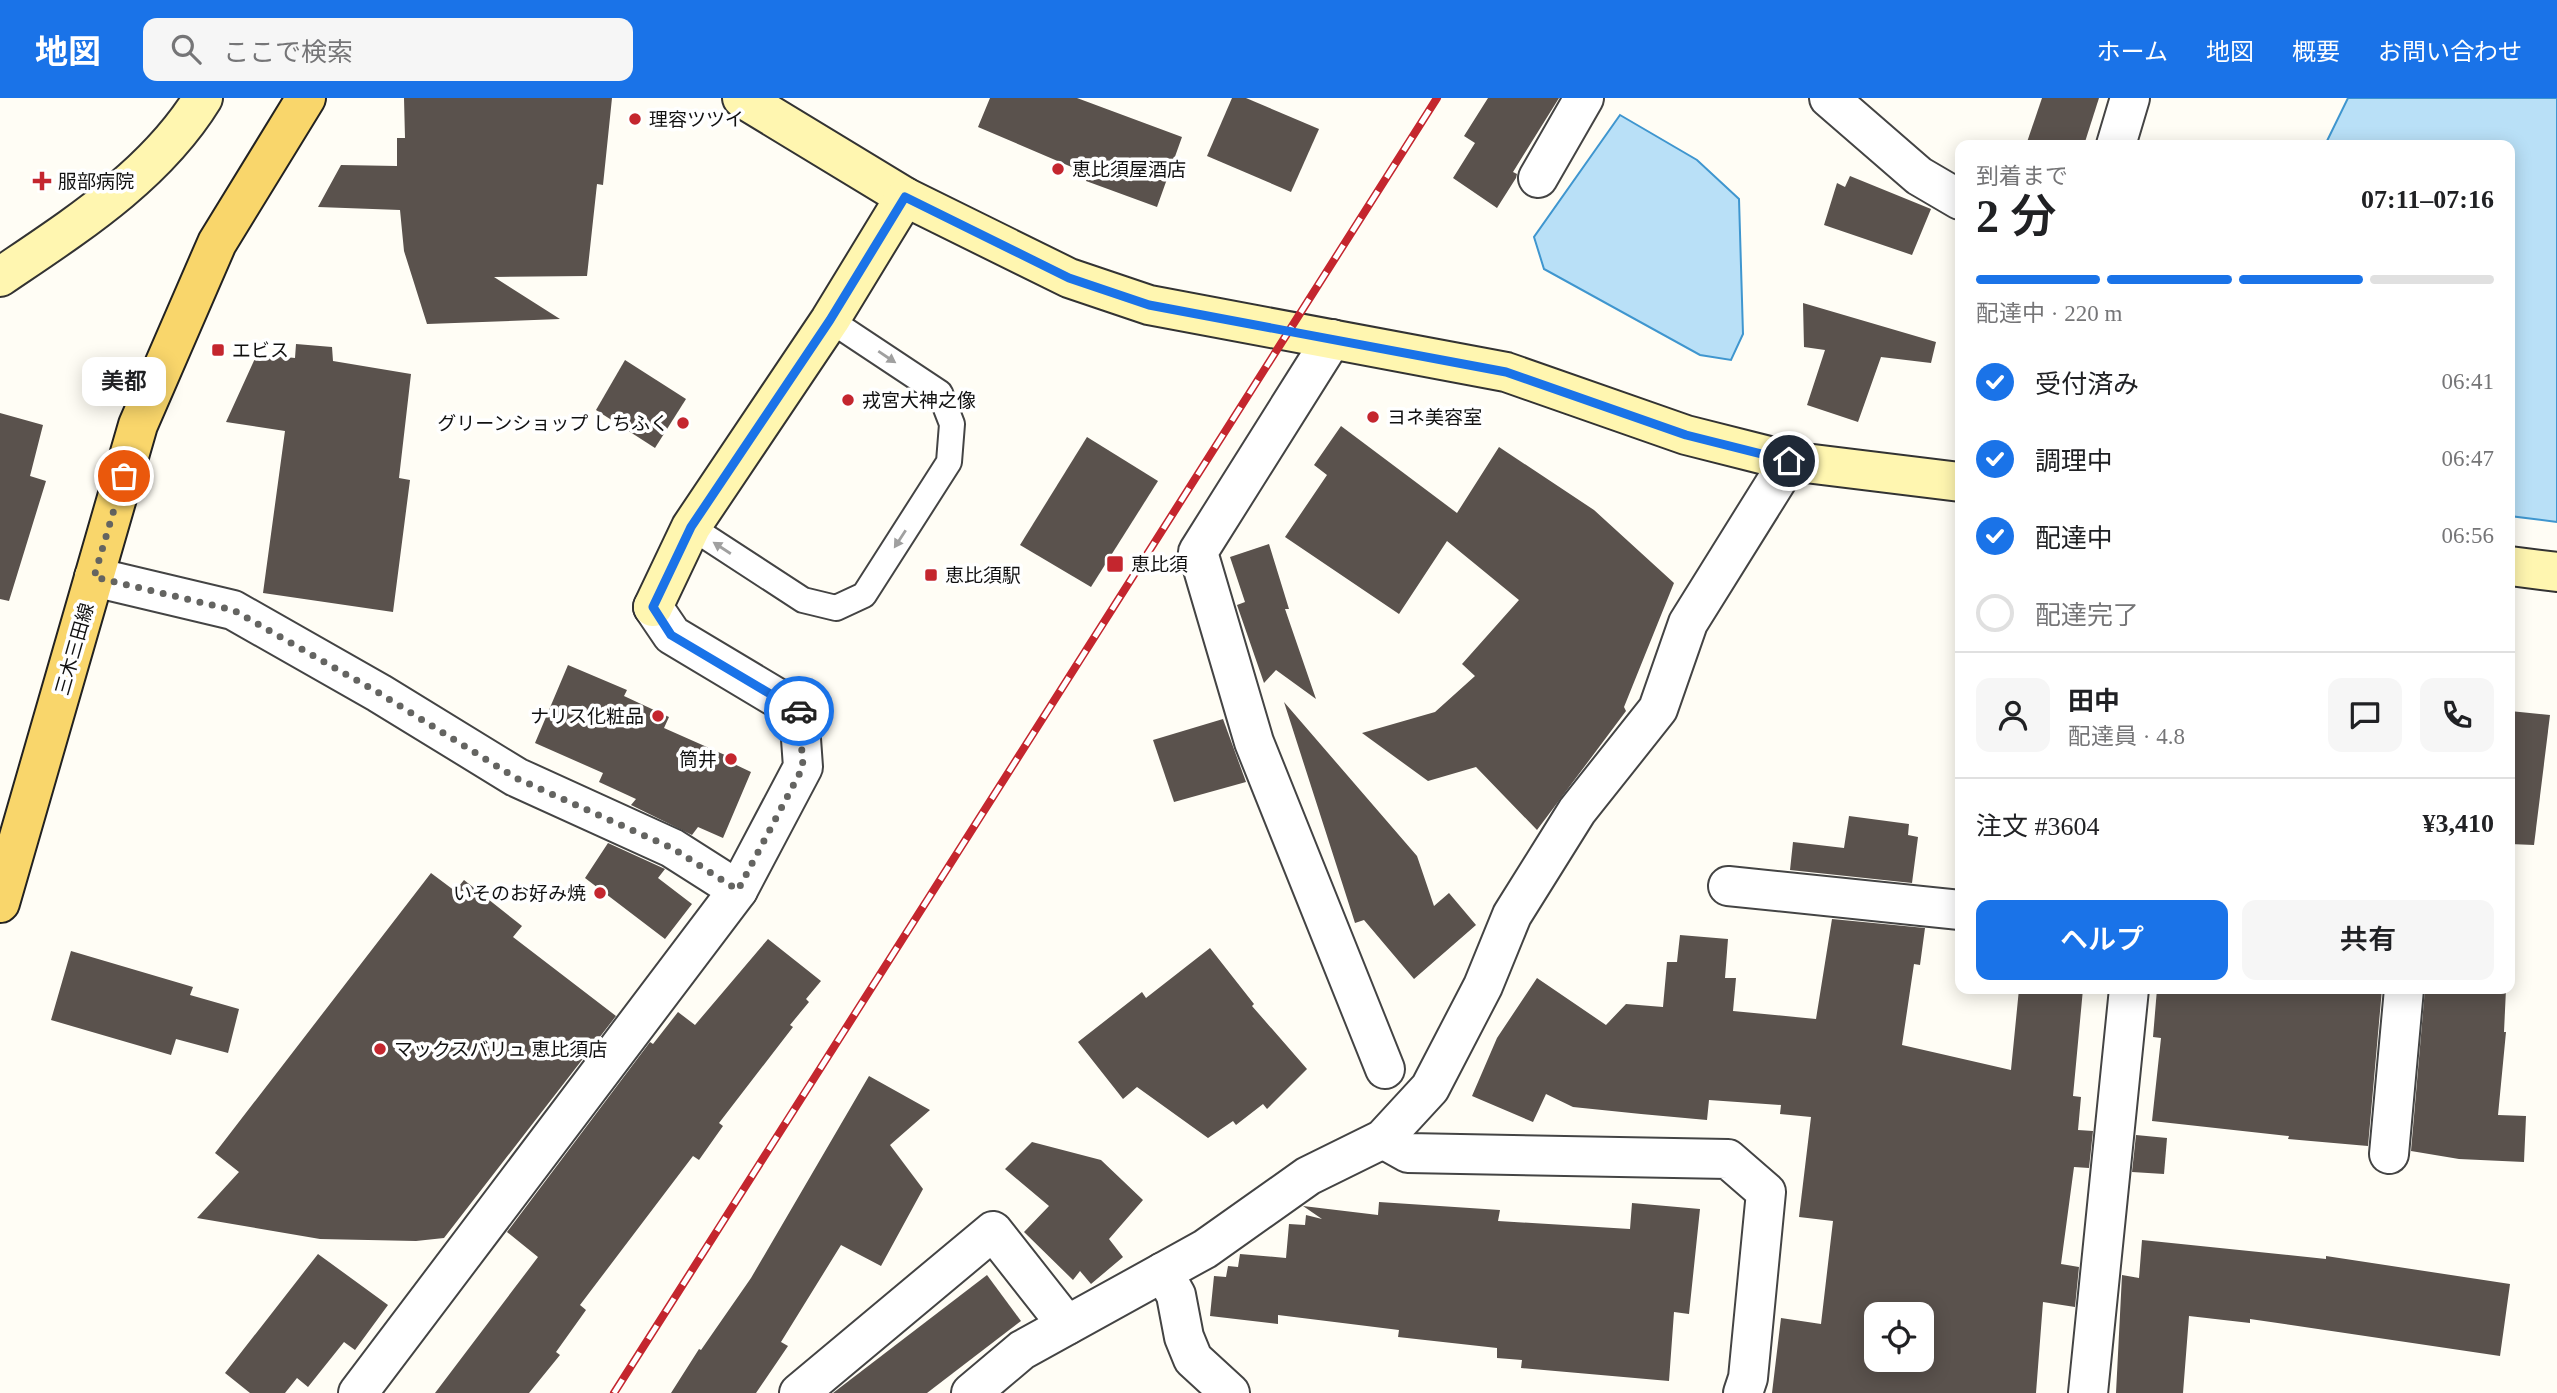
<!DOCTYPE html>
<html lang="ja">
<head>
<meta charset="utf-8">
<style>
	body { margin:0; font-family:"Times New Roman","Noto Sans JP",serif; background:#f6f6f6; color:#202124; height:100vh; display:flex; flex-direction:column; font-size:26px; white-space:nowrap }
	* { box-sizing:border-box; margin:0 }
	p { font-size:23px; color:#757577 }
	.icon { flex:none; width:38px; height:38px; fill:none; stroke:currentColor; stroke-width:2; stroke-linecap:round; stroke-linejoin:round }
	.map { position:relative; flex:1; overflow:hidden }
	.panel { position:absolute; left:1955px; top:42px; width:560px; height:854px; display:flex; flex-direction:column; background:#fff; border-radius:14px; box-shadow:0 4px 18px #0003 }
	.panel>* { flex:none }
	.buttons { position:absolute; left:1864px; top:1204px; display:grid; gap:14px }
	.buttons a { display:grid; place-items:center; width:70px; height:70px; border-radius:14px; background:#fff; box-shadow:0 4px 18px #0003; font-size:35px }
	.pin { position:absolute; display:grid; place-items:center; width:60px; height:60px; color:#fff; margin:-30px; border:4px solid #fff; border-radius:50%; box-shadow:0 2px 7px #0007 }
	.courier { position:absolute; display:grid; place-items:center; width:70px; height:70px; margin:-35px; border:5px solid #1a73e8; border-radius:50%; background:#fff; color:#222; box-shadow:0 2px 9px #0007 }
	.bubble { position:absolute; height:49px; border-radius:14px; background:#fff; box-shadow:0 4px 18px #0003; font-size:23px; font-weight:600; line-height:49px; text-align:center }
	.overview em { font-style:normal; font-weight:600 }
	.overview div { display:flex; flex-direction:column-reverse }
	.overview { display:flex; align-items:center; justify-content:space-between; height:119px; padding:0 21px }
	h1 { font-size:46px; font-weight:600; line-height:52px }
	.bar { display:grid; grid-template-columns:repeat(4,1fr); gap:10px 7px; align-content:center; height:84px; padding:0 21px }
	.bar i { height:9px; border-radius:5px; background:#e0e0e0 }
	.bar .on { background:#1a73e8 }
	.bar p { grid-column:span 4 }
	.line { display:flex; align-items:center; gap:18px; padding:0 21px; border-top:2px solid #e0e0e0 }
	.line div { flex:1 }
	.round { display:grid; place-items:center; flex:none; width:74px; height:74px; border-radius:14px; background:#f6f6f6 }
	ol { padding:0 21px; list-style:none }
	li { display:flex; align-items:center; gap:21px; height:77px }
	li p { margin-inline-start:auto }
	li .icon { padding:7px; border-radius:50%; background:#1a73e8; color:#fff; stroke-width:4 }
	li:last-child { color:#757577 }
	li i { width:38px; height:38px; border:4px solid #e0e0e0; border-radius:50% }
	.cta { display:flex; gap:14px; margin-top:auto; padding:14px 21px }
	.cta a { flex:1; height:80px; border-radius:14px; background:#1a73e8; color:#fff; font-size:28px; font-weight:600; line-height:80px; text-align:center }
	.cta a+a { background:#f6f6f6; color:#202124 }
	header { display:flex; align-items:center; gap:42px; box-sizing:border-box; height:98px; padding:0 35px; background:#1a73e8; color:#fff }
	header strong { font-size:33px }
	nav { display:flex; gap:38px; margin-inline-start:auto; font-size:24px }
	.search { width:490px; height:63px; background:#f6f6f6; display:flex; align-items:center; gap:18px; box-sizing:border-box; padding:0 24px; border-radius:14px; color:#757577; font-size:26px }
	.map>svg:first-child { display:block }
	.water { fill:#b9e0f7; stroke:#3f96cf; stroke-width:2 }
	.building { fill:#5a524d; fill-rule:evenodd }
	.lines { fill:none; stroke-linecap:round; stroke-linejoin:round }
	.lane-casing { stroke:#444; stroke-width:28 }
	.street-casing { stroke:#444; stroke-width:42 }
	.secondary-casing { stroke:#333; stroke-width:42 }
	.primary-casing { stroke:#222; stroke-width:42 }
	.lane { stroke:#fff; stroke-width:24 }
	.street { stroke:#fff; stroke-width:38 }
	.secondary { stroke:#fff6b0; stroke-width:38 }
	.primary { stroke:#f9d66b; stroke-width:38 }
	.rail-casing { stroke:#c4262e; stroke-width:8 }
	.rail { stroke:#fff; stroke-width:5; stroke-dasharray:16; stroke-linecap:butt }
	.oneway { fill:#a0a0a0 }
	.done { stroke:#646461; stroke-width:7; stroke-dasharray:0 12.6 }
	.route { stroke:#1a73e8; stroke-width:9 }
	.poi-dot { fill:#c4262e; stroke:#fff; stroke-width:2.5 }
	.labels { text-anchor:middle; stroke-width:7; stroke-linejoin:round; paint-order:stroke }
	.poi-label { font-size:19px; fill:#111; stroke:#fff; text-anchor:start }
	.street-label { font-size:19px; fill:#111; stroke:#fff }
</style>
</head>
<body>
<header>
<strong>地図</strong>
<div class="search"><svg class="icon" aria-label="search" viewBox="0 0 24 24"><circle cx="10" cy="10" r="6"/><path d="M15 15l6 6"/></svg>ここで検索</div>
<nav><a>ホーム</a><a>地図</a><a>概要</a><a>お問い合わせ</a></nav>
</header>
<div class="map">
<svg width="2557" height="1295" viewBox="0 0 2557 1295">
	<rect width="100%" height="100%" fill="#fffdf5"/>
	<g class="water">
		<polygon points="2348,0 2557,0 2557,424 2510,418 2510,47 2325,47"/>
		<polygon points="1620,17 1697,62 1739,101 1743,236 1731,262 1700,257 1544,171 1534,139"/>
	</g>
	<g class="building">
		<polygon points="404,0 612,0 603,87 597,86 587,178 494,179 560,221 427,226 404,153 400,112 318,109 341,67 397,68 397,40 405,40"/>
		<polygon points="990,0 1077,0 1182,39 1157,109 1086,83 1088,76 978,29"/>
		<polygon points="1232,0 1246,0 1319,31 1291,94 1207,58"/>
		<polygon points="1488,0 1559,0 1513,74 1517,76 1516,80 1497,110 1453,80 1475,45 1464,38"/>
		<polygon points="2042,0 2099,0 2084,47 2026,47"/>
		<polygon points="1850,78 1931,111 1912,157 1824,127 1837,85 1845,89"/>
		<polygon points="1803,205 1936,244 1931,265 1881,259 1858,324 1807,307 1825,252 1804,249"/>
		<polygon points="296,246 332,249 333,263 411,276 399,380 410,382 393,514 263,495 285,333 226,324 257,256 295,260"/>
		<polygon points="625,262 686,301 655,350 596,312"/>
		<polygon points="0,315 43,327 30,378 46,383 9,503 0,501"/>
		<polygon points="1341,328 1457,415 1499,349 1594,412 1674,485 1624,609 1626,613 1537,732 1476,669 1428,683 1362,635 1435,614 1475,578 1462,566 1519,502 1447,443 1399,516 1285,439 1327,377 1314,367"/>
		<polygon points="1087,339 1158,383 1091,489 1020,447"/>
		<polygon points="1269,446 1289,511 1285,511 1316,601 1276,572 1264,585 1237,507 1245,504 1230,459"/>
		<polygon points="568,567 627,592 624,598 669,619 664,630 734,661 732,665 751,674 723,740 698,729 692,737 631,707 636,701 599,684 603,675 535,645"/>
		<polygon points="1284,604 1417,758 1434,808 1449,795 1476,827 1414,881 1364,822 1355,825"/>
		<polygon points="2510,613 2550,617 2534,747 2510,746"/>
		<polygon points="1223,621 1246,684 1174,704 1153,642"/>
		<polygon points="1849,718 1909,726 1908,737 1918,739 1912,785 1790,772 1793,744 1844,750"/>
		<polygon points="608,745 665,771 658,780 692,806 665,841 585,780"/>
		<polygon points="431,775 455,793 464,782 522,828 513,839 616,918 444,1140 416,1143 320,1141 197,1120 239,1074 215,1055"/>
		<path d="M1832,821L1925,830L1920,867L1914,866L1902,947L2011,972L2019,891H2083L2073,998L2081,999L2078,1032L2093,1033L2089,1070L2074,1069L2061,1166L2079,1169L2075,1209L2043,1204L2036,1295H1772L1781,1220L1821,1226L1833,1123L1799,1119L1811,1019L1780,1016L1781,1007L1709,1002L1707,1022L1641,1016L1573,1009L1546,996L1533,1024L1472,998L1497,940L1537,880L1606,927L1626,906L1663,909L1667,864H1677L1680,837L1728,841L1725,880H1736L1733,913L1816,921ZM1876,1216H1922V1262H1876Z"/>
		<polygon points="768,841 821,883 806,901 809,904 790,927 793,929 719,1025 723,1028 699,1062 693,1058 580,1207 586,1212 556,1254 560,1257 529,1295 435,1295 538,1159 507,1134 650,944 653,946 678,914 695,927"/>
		<polygon points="1210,850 1254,906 1252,908 1307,971 1267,1011 1263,1006 1236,1027 1233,1023 1208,1040 1137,989 1123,1001 1078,944 1142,894 1146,900"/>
		<polygon points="71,853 193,889 190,897 239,911 228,955 176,941 171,957 51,922"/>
		<polygon points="2157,891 2382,891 2368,1048 2288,1041 2289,1038 2152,1023 2161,940 2153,939"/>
		<polygon points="2425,891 2506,891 2504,934 2506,934 2498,1017 2526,1018 2524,1064 2459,1061 2411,1053"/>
		<polygon points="869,978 930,1012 890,1047 923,1091 881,1168 841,1147 781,1244 788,1248 756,1295 671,1295 699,1251 701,1252 751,1180"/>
		<polygon points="2136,1037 2167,1040 2164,1076 2132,1074"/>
		<polygon points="1032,1044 1101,1062 1143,1102 1109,1141 1123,1159 1091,1186 1080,1173 1073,1182 1024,1134 1049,1108 1005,1071"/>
		<polygon points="1379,1104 1500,1112 1498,1123 1630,1131 1632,1105 1700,1111 1689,1216 1674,1214 1669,1283 1521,1270 1522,1262 1497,1260 1497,1250 1398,1239 1399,1232 1278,1217 1278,1226 1210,1218 1214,1178 1226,1179 1228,1168 1238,1169 1240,1156 1286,1160 1289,1126 1305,1127 1306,1117 1322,1121 1303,1108 1378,1117"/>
		<polygon points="2142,1142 2326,1161 2326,1158 2510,1186 2500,1258 2250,1221 2250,1225 2189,1218 2183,1295 2116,1295 2122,1177 2139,1180"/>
		<polygon points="318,1156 388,1207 355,1252 344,1244 308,1289 297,1280 285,1295 250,1295 225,1275"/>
		<polygon points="987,1177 1021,1223 927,1295 833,1295"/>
	</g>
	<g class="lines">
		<defs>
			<polyline id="lane" points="691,429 803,502 836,510 864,497 949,364 952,326 940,295 830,222"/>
			<g id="street">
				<polyline points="1829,0 1919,78 1960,102"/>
				<polyline points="2116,47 2130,0"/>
				<polyline points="1538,80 1584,0"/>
				<polyline points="1332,241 1198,454 1254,644 1385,971"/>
				<polyline points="94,479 233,512 379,595 516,679 672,750 738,792"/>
				<polyline points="1728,788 1960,812"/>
				<polyline points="1383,1041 1408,1055 1728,1061 1766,1094 1748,1280 1743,1295"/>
				<polyline points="2389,1056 2404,891"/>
				<polyline points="1163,1174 1176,1197 1184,1239 1193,1261 1230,1295"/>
				<polyline points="358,1295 738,792 803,669 799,613 672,537 653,509"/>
				<polyline points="799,1295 993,1133 1067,1227"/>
				<polyline points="971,1295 1022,1252 1205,1151 1308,1078 1383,1041 1430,990 1483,888 1512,817 1577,713 1658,611 1688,525 1789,363"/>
				<polyline points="2088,1295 2129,891"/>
			</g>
			<g id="secondary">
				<polyline points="742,0 905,99 1069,180 1149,207 1506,274 1686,337 1789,363 1960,384"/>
				<path d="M0,179C75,128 155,78 203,0"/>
				<polyline points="2510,468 2557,474"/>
				<polyline points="653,509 691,429 830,222 905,99"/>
			</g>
			<polyline id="primary" points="0,805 138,327 217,145 306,0"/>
		</defs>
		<use href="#lane" class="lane-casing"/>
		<use href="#street" class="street-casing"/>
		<use href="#secondary" class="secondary-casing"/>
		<use href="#primary" class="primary-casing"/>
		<use href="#lane" class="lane"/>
		<use href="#street" class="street"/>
		<use href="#secondary" class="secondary"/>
		<use href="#primary" class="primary"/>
		<defs>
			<polyline id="rail" points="614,1295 1437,0"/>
		</defs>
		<use href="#rail" class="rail-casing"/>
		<use href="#rail" class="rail"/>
	</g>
	<defs><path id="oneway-solid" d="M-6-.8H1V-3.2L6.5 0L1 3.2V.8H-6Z" transform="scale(1.75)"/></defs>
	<g class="oneway">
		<use href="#oneway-solid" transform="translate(887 259) rotate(34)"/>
		<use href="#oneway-solid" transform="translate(900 441) rotate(123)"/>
		<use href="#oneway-solid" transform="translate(722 450) rotate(-147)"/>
	</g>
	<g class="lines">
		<polyline class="done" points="124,378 94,479 233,512 379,595 516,680 672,750 738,792 803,669 799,613"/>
		<polyline class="route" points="799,613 671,537 653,509 691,429 830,222 905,99 1069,180 1149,207 1506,274 1686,337 1789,363"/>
	</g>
	<g class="poi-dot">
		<circle cx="635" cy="21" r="7"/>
		<circle cx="1058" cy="71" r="7"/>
		<path d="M38.5 72.5h7v7h7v7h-7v7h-7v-7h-7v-7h7z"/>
		<rect x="211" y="245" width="14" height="14" rx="3.5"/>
		<circle cx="848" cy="302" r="7"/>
		<circle cx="1373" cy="319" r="7"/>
		<circle cx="683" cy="325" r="7"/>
		<rect x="1106" y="457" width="18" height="18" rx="3.5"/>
		<rect x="924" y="470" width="14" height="14" rx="3.5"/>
		<circle cx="658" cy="618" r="7"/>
		<circle cx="731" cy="661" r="7"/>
		<circle cx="600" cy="795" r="7"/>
		<circle cx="380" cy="951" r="7"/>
	</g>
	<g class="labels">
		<g class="poi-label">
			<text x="649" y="28">理容ツツイ</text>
			<text x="1072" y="78">恵比須屋酒店</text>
			<text x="58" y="90">服部病院</text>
			<text x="232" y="259">エビス</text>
			<text x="862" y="309">戎宮大神之像</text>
			<text x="1387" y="326">ヨネ美容室</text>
			<text x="669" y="332" text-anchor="end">グリーンショップ しちふく</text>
			<text x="1131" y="473">恵比須</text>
			<text x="945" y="484">恵比須駅</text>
			<text x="644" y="625" text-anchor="end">ナリス化粧品</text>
			<text x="717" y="668" text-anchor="end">筒井</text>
			<text x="586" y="802" text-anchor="end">いそのお好み焼</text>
			<text x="394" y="958">マックスバリュ 恵比須店</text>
		</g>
		<g class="street-label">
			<text transform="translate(74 551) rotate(-74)" y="7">三木三田線</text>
		</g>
	</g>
</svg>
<div class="buttons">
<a><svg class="icon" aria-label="locate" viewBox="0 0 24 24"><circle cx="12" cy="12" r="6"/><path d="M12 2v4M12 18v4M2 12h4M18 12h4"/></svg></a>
</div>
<div class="pin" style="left:124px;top:378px;background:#ea580c"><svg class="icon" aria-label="bag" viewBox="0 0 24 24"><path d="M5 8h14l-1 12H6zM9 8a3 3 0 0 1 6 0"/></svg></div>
<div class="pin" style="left:1789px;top:363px;background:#1f2937"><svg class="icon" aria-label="home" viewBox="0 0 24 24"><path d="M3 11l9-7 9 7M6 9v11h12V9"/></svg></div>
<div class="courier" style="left:799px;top:613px"><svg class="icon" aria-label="car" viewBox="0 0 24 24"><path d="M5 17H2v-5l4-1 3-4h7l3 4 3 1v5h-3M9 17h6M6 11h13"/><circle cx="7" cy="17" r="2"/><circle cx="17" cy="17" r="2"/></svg></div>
<div class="bubble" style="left:82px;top:259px;width:84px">美都</div>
<section class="panel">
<div class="overview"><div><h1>2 分</h1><p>到着まで</p></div><em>07:11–07:16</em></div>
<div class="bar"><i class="on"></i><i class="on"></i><i class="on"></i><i></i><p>配達中 · 220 m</p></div>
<ol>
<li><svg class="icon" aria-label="check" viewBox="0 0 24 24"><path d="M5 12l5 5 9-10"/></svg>受付済み<p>06:41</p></li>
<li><svg class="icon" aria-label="check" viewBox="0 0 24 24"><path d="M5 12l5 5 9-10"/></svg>調理中<p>06:47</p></li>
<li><svg class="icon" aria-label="check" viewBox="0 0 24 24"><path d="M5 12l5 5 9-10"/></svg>配達中<p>06:56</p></li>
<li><i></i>配達完了</li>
</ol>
<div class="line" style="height:126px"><a class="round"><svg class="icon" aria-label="person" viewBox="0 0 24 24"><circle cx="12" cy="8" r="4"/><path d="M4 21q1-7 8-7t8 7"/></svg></a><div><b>田中</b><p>配達員 · 4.8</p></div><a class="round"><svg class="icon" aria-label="chat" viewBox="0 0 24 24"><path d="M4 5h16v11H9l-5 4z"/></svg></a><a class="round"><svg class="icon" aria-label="phone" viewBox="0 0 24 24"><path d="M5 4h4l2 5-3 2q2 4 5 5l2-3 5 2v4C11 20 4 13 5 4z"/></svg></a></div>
<div class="line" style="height:91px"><div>注文 #3604</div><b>¥3,410</b></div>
<div class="cta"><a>ヘルプ</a><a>共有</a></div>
</section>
</div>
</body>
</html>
